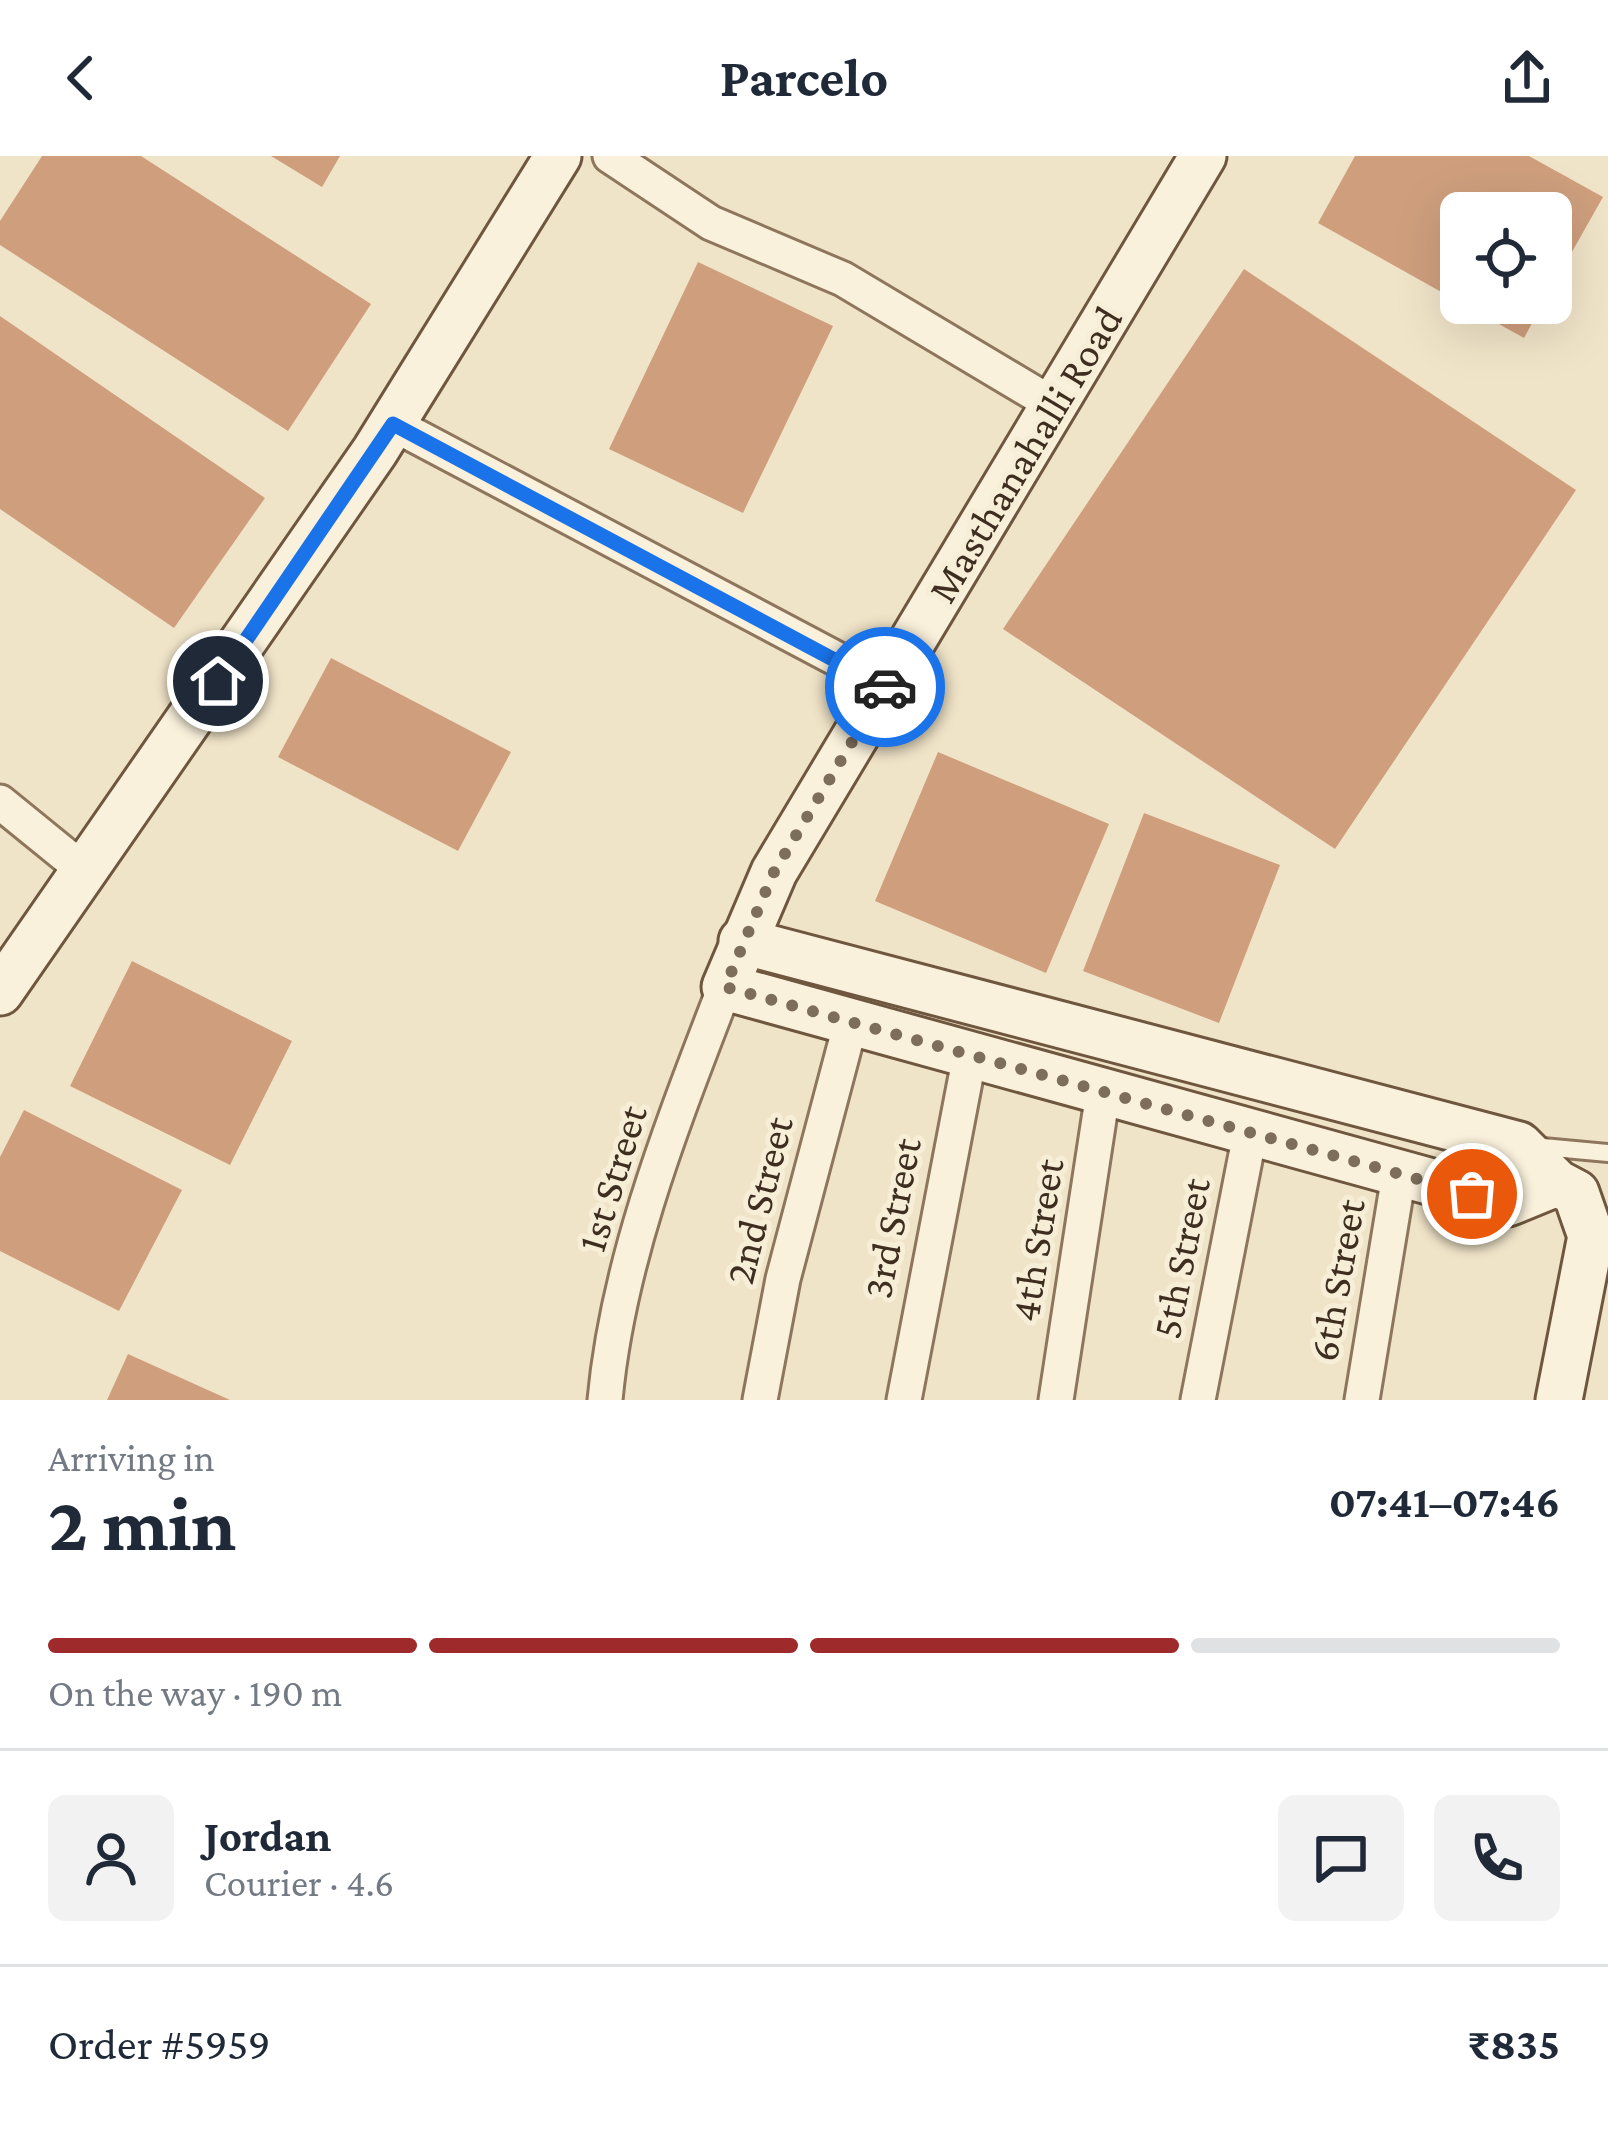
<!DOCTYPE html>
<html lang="en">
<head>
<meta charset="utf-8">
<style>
	body { margin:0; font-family:"Crimson Pro",serif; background:#f2f2f3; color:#1f2937; height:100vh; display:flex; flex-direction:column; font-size:45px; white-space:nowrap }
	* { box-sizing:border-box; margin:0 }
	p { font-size:39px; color:#747a83 }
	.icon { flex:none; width:66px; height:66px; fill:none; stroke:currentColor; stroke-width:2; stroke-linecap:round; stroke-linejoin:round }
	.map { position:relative; height:1244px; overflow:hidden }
	.details { display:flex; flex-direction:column; background:#fff; flex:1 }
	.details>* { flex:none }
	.buttons { position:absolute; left:1440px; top:36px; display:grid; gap:24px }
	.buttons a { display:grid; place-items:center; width:132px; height:132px; border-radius:18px; background:#fff; box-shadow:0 12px 48px #0002; font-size:60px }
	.pin { position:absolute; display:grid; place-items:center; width:102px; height:102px; color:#fff; margin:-51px; border:6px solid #fff; border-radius:50%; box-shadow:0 3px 12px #0007 }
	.courier { position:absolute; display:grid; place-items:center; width:120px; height:120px; margin:-60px; border:9px solid #1a73e8; border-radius:50%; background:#fff; color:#222; box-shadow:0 3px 15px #0007 }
	.overview em { font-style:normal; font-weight:700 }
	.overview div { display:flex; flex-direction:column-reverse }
	.overview { display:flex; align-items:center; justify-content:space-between; height:204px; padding:0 48px }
	h1 { font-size:78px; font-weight:700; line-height:90px }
	.bar { display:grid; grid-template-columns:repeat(4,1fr); gap:18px 12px; align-content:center; height:144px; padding:0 48px }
	.bar i { height:15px; border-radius:9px; background:#e0e1e3 }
	.bar .active { background:#9e2a2b }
	.bar p { grid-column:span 4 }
	.line { display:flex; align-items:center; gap:30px; padding:0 48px; border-top:3px solid #e0e1e3 }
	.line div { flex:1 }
	.round { display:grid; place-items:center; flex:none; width:126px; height:126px; border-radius:18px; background:#f2f2f3 }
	header { display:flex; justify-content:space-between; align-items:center; height:156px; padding:0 48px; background:#fff; font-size:54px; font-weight:700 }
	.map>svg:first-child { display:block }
	.building { fill:#cf9f7d }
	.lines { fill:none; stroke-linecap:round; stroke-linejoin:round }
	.lane-casing { stroke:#8d765c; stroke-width:22 }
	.street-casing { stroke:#8d765c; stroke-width:39 }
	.secondary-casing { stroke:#6f573f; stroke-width:51 }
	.lane { stroke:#faf1dc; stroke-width:16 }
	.street { stroke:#faf1dc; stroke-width:33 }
	.secondary { stroke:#faf1dc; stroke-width:45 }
	.done { stroke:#7c6e5b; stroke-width:12; stroke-dasharray:0 21.6 }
	.route { stroke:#1a73e8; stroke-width:15 }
	.labels { text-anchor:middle; stroke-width:10; stroke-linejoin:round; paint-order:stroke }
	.street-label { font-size:42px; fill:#3d2e20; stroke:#f7eed8 }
</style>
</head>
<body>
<header><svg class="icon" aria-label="back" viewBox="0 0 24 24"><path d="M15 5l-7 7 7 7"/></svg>Parcelo<svg class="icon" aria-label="share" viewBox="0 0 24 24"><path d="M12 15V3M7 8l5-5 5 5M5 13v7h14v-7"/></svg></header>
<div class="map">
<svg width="1608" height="1244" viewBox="0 0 1608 1244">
	<rect width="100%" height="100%" fill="#f0e4c8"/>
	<g class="building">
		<polygon points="42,0 141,0 371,148 288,275 0,89 0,65"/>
		<polygon points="271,0 340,0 322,31"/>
		<polygon points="1355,0 1529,0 1603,41 1551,133 1551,57 1461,57 1461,147 1318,67"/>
		<polygon points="698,106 833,170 743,357 609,293"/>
		<polygon points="1244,113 1576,334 1335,693 1003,473"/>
		<polygon points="1461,147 1543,147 1524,182"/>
		<polygon points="0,160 265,342 174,472 0,353"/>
		<polygon points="331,502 511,596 458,695 278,601"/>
		<polygon points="938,596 1109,668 1046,817 875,745"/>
		<polygon points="1144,657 1280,709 1219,867 1083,815"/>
		<polygon points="132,805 292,885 230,1009 70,930"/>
		<polygon points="24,954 182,1034 119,1155 0,1095 0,1001"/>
		<polygon points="128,1198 230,1244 107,1244"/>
	</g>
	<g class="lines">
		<defs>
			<polyline id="lane" points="1532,990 1608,997"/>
			<g id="street">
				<polyline points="610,0 711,67 843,123 1054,249"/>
				<polyline points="393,268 886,529"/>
				<polyline points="0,646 86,716"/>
				<path d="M605,1244C618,1102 674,964 725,831"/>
				<polyline points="760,1244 783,1123 851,866"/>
				<polyline points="904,1244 970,899"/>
				<polyline points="1056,1244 1103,937"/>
				<polyline points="1198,1244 1250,978"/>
				<polyline points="1362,1244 1399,1019"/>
			</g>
			<g id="secondary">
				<polyline points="1203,0 774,716 725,831 1508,1047 1557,1027"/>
				<polyline points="742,785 1519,989 1557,1027 1576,1037 1591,1080 1559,1244"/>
				<polyline points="0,836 375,295 558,0"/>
			</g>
		</defs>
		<use href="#lane" class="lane-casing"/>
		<use href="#street" class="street-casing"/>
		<use href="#secondary" class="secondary-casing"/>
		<use href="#lane" class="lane"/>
		<use href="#street" class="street"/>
		<use href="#secondary" class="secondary"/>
	</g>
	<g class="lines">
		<polyline class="done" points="885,531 774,716 725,831 1472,1038"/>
		<polyline class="route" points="218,525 393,268 885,531"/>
	</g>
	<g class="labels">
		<g class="street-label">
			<text transform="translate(1024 298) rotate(-59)" y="15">Masthanahalli Road</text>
			<text transform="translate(611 1022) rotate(-73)" y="15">1st Street</text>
			<text transform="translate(758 1044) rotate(-76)" y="15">2nd Street</text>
			<text transform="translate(891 1062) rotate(-79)" y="15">3rd Street</text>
			<text transform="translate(1036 1084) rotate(-81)" y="15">4th Street</text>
			<text transform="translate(1180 1102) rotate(-79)" y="15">5th Street</text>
			<text transform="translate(1336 1124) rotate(-80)" y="15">6th Street</text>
		</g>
	</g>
</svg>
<div class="buttons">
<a><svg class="icon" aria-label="locate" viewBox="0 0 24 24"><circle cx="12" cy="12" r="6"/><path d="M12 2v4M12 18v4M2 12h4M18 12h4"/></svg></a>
</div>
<div class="pin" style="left:1472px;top:1038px;background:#ea580c"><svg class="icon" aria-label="bag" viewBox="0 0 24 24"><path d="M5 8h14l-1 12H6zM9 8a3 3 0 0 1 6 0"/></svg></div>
<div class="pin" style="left:218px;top:525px;background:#1f2937"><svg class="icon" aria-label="home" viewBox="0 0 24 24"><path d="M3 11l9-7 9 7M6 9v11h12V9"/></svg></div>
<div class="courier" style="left:885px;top:531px"><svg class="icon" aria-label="car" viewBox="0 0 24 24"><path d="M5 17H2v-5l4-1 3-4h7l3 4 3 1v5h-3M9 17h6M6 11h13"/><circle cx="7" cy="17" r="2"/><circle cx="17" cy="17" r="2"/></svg></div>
</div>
<section class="details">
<div class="overview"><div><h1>2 min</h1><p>Arriving in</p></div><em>07:41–07:46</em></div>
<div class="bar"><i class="active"></i><i class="active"></i><i class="active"></i><i></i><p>On the way · 190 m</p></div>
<div class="line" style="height:216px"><a class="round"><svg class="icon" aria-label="person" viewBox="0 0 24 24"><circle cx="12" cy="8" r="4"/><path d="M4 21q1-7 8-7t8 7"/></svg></a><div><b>Jordan</b><p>Courier · 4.6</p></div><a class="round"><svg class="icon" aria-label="chat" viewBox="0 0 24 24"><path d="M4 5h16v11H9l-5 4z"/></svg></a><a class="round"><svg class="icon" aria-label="phone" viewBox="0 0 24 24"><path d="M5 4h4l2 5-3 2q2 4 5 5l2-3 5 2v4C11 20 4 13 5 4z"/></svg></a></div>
<div class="line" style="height:156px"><div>Order #5959</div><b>₹835</b></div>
</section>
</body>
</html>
